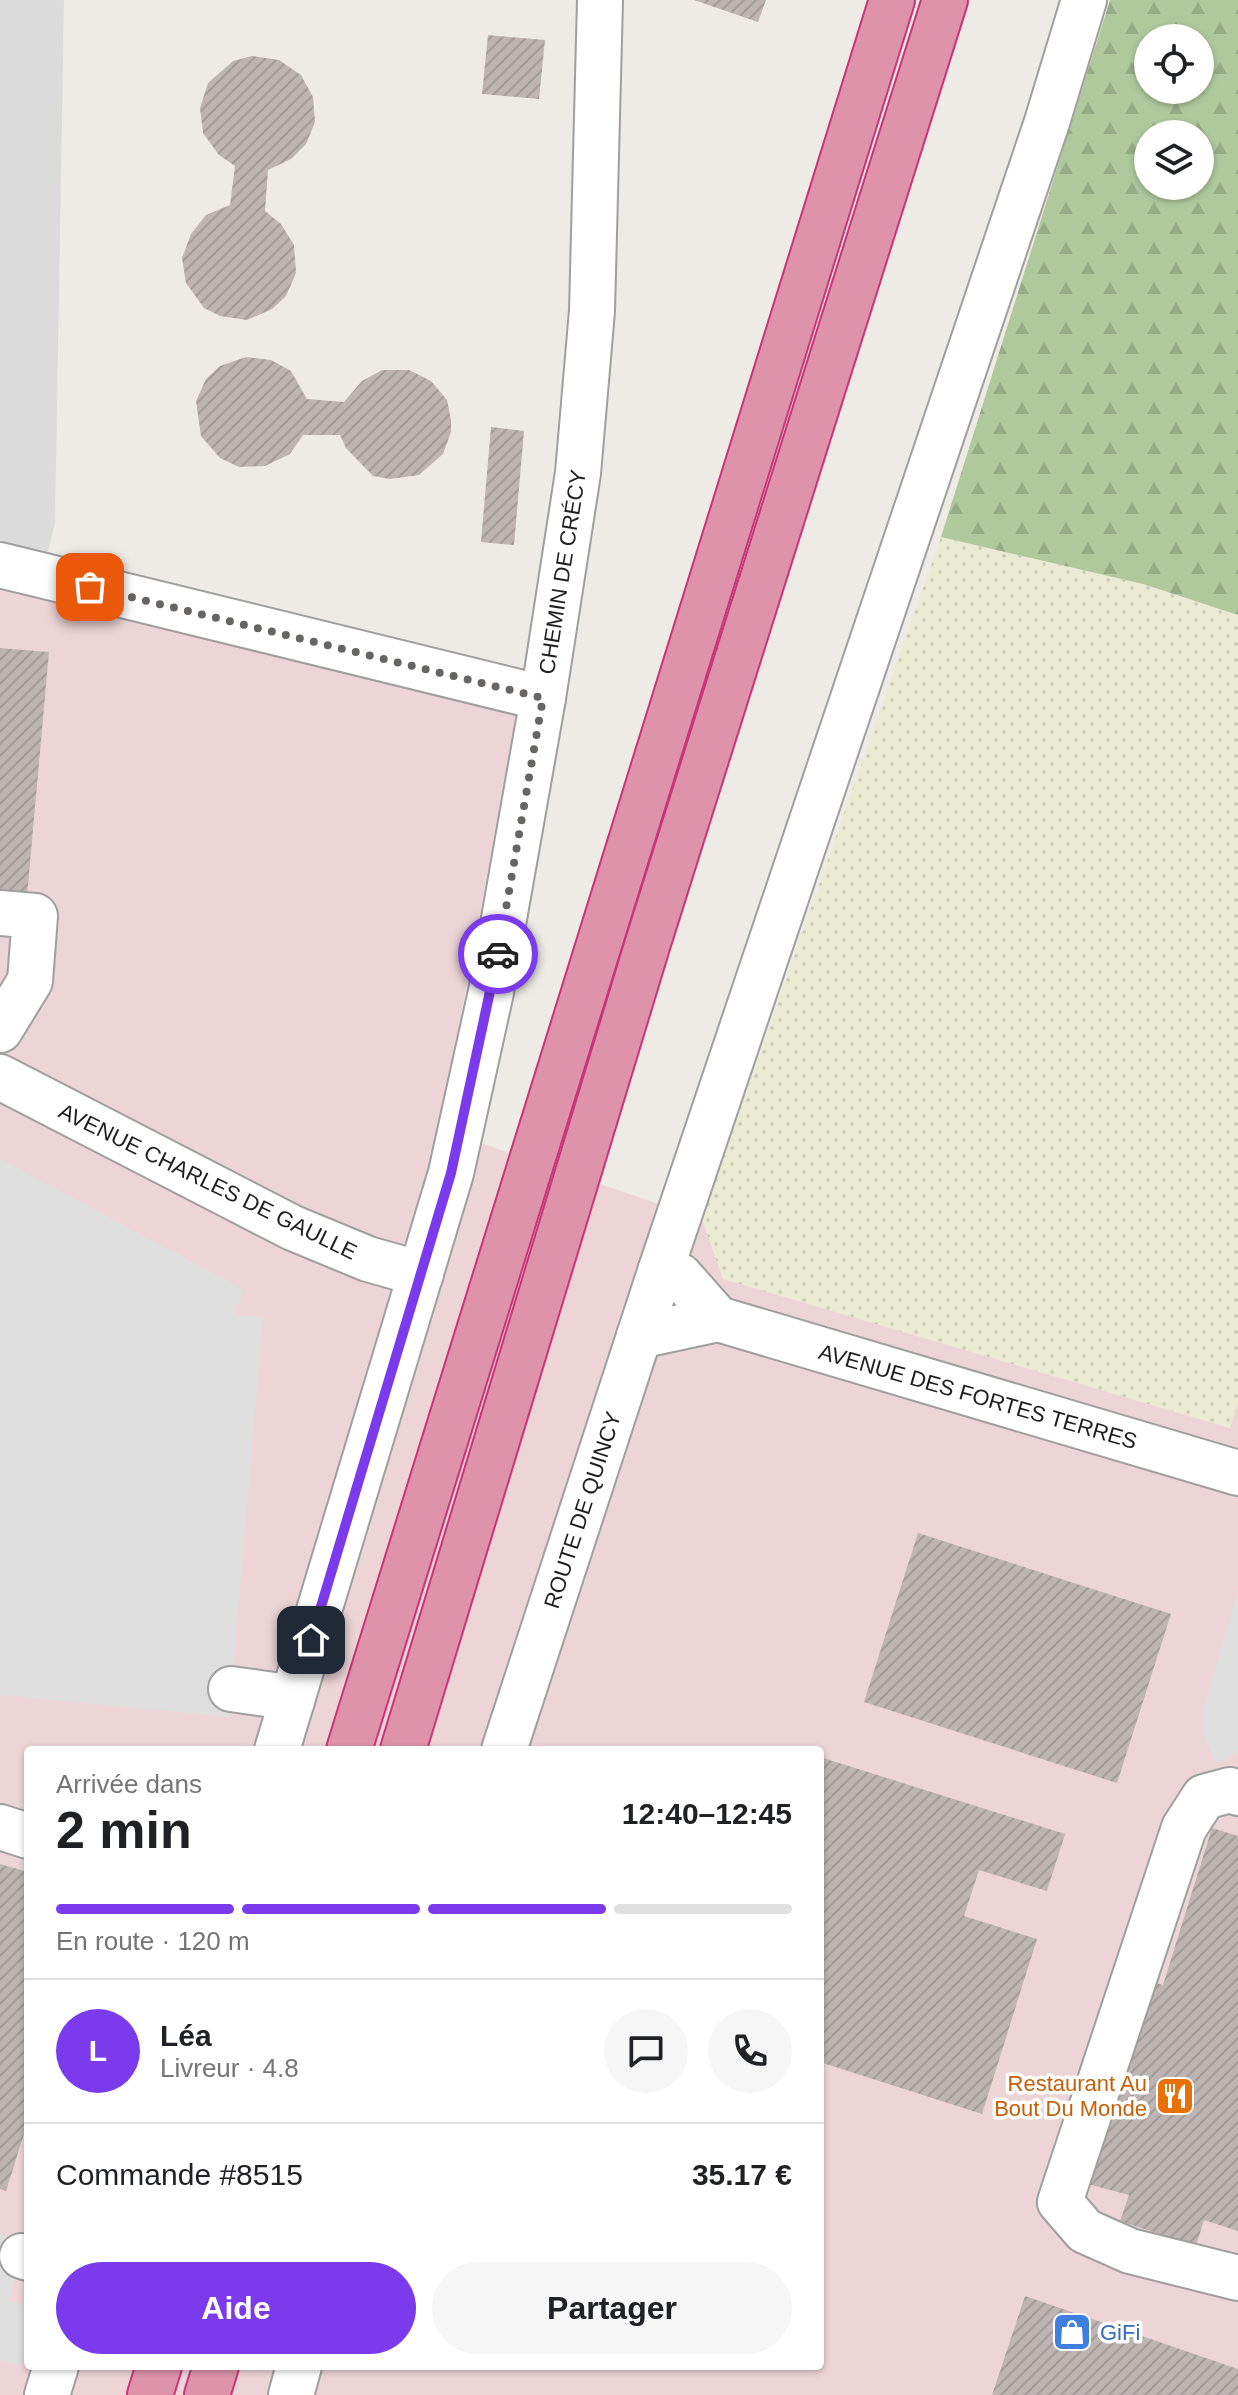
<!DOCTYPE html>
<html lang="fr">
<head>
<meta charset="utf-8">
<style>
	body { margin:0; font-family:Helvetica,sans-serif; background:#f6f6f6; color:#202124; height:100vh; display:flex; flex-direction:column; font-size:30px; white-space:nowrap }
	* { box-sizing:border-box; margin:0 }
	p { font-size:26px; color:#757577 }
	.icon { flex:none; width:44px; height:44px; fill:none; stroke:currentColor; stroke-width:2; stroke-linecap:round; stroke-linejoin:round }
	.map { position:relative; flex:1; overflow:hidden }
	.panel { position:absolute; left:24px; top:1746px; width:800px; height:624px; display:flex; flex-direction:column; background:#fff; border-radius:8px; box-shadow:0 2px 6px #0004 }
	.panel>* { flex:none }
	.controls { position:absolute; left:1134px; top:24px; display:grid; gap:16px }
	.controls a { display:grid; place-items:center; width:80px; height:80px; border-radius:50%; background:#fff; box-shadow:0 2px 6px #0004; font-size:40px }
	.pin { position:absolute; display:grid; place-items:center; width:68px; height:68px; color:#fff; margin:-34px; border-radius:16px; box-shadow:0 4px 12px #0006 }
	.courier { position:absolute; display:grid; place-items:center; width:80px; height:80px; margin:-40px; border:6px solid #7c3aed; border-radius:50%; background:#fff; color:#222; box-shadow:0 2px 10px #0007 }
	.headline em { font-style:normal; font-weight:700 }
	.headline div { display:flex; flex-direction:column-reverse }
	.headline { display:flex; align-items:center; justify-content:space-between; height:136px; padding:0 32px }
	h1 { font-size:52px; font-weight:700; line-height:60px }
	.bar { display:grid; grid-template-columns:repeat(4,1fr); gap:12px 8px; align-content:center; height:96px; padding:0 32px }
	.bar i { height:10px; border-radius:6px; background:#e0e0e0 }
	.bar .selected { background:#7c3aed }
	.bar p { grid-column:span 4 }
	.line { display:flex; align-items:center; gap:20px; padding:0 32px; border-top:2px solid #e0e0e0 }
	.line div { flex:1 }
	.round { display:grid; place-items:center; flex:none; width:84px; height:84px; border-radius:42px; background:#f6f6f6 }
	.action { display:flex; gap:16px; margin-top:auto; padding:16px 32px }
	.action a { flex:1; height:92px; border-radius:48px; background:#7c3aed; color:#fff; font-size:32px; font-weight:700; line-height:92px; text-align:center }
	.action a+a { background:#f6f6f6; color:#202124 }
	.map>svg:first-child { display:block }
	.residential { fill:#dcdbdb }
	.commercial { fill:#edd5d7; fill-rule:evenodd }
	.farmland { fill:url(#farmland-dots) }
	.forest { fill:url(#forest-firs); fill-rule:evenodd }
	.parking { fill:#dedede }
	.building { fill:url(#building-hatch) }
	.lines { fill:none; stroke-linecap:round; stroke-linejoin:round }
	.minor-casing { stroke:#9f9f9f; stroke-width:48 }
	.highway-casing { stroke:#c83578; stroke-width:48 }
	.minor { stroke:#fff; stroke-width:44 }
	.highway { stroke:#de93aa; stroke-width:44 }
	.done { stroke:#676564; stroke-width:8; stroke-dasharray:0 14.4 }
	.route { stroke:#7c3aed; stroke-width:10 }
	.labels { text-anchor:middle; stroke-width:7; stroke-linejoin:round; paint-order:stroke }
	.street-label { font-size:22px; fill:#1e1e1e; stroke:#fff }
	.food-label { font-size:22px; fill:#c56008; stroke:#fff; text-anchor:end }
	.shop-label { font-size:22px; fill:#366cbe; stroke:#fff; text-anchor:start }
</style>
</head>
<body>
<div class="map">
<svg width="1238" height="2395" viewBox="0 0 1238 2395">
	<defs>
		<pattern id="farmland-dots" width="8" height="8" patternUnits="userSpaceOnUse" patternTransform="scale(2)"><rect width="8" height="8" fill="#ebead2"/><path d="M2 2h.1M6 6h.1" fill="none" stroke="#c9c8b4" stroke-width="1.8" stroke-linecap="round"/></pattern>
		<pattern id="forest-firs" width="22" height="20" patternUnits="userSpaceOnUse" patternTransform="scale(2)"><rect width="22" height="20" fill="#afc99d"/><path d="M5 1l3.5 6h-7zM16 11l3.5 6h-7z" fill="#96ac87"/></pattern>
		<pattern id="building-hatch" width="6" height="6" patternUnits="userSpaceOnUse" patternTransform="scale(2)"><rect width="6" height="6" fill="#beb5b2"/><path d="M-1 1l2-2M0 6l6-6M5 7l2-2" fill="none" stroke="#a39b99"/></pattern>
	</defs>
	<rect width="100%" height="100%" fill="#eeeae5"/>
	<polygon class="residential" points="0,0 64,0 55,522 47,555 0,543"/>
	<path class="commercial" d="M0,584L517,713L440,1129L702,1219L724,1279L1230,1428L1238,1402V2395H0ZM28,1750H820V2366H28Z"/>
	<polygon class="farmland" points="941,537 1143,584 1238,615 1238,1402 1230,1428 723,1279 702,1219"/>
	<path class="forest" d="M1110,0H1238V615L1143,584L941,537ZM1148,38H1200V90H1148ZM1148,134H1200V186H1148Z"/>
	<g class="parking">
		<polygon points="0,1159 244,1290 234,1315 263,1317 229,1717 0,1695"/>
		<polygon points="1238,1590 1238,1751 1216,1764 1203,1734 1203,1711"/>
		<polygon points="0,2234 26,2241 9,2300 28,2307 28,2342 20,2365 0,2361"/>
	</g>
	<g class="building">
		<polygon points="694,0 766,0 758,22"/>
		<polygon points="488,35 545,40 539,99 482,94"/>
		<polygon points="252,56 279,60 301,75 313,97 315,122 306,144 291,159 268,170 265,211 281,224 294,245 296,273 286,296 272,309 247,320 220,316 204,308 186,283 182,258 191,234 206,215 230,205 235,166 219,155 203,133 200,108 208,83 233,61"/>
		<polygon points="246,357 271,360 291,371 307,399 344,402 362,381 382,370 409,370 431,381 447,400 451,420 451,432 443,454 419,475 390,479 373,476 346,448 340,435 303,435 290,454 265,466 239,467 220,458 201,436 196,401 206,379 220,366"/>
		<polygon points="491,427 524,431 514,545 481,542"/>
		<polygon points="0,648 49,652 27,896 0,893"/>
		<polygon points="918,1533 1171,1614 1117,1783 864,1702"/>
		<polygon points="820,1757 1065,1834 1047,1891 979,1870 964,1916 1037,1939 982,2114 820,2062"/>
		<polygon points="1212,1828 1238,1836 1238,2231 1204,2220 1196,2246 1120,2221 1129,2195 1084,2183 1148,1980 1163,1985"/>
		<polygon points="0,1864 28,1872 28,2121 6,2191 0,2189"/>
		<polygon points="1025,2296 1238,2369 1238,2395 992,2395"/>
	</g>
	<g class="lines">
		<defs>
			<g id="minor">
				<polyline points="0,565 543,698"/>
				<polyline points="0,913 35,916 30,981 0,1030"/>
				<polyline points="0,1077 293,1228 368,1259 421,1274"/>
				<polyline points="661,1269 680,1276 718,1319"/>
				<polyline points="639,1336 718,1319 1238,1473"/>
				<polyline points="231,1689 274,1695 292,1701"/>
				<polyline points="277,1750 451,1173 491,992 543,698 578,473 592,311 600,0"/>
				<polyline points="504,1750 661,1269 1047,122 1084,0"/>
				<polyline points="1238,1793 1230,1790 1204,1797 1184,1828 1060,2202 1085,2231 1130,2251 1238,2278"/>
				<polyline points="0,1827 28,1836"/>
				<polyline points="22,2256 28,2258"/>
				<polyline points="47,2395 56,2366"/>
				<polyline points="291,2395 299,2366"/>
			</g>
			<g id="highway">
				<polyline points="349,1750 892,0"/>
				<polyline points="403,1750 647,946 945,0"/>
				<polyline points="150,2395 159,2366"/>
				<polyline points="207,2395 216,2366"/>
			</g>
		</defs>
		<use href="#minor" class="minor-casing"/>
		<use href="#highway" class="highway-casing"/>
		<use href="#minor" class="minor"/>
		<use href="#highway" class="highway"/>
	</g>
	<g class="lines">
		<polyline class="done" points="90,587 543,698 498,954"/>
		<polyline class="route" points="311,1640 451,1173 498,954"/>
	</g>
	<defs>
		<symbol id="restaurant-square" viewBox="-11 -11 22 22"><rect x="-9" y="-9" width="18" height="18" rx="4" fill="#e8710a" stroke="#fff"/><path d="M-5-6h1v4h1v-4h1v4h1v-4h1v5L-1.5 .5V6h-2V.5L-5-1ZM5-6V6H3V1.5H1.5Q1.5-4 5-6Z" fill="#fff"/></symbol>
		<symbol id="shop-square" viewBox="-11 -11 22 22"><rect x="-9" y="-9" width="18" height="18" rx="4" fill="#3f7fe0" stroke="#fff"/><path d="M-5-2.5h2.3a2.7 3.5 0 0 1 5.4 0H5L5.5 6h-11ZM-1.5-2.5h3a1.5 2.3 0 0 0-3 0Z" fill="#fff"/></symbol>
	</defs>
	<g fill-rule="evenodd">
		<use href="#restaurant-square" x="1153" y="2074" width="44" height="44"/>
		<use href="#shop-square" x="1050" y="2310" width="44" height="44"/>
	</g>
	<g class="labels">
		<g class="street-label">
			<text transform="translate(562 572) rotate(-81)" y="8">CHEMIN DE CRÉCY</text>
			<text transform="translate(208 1181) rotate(26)" y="8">AVENUE CHARLES DE GAULLE</text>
			<text transform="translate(978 1396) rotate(16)" y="8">AVENUE DES FORTES TERRES</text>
			<text transform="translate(582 1510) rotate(-72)" y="8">ROUTE DE QUINCY</text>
		</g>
		<g class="food-label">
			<text x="1147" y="2091">Restaurant Au<tspan x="1147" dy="25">Bout Du Monde</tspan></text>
		</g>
		<g class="shop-label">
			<text x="1100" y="2340">GiFi</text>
		</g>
	</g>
</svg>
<div class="controls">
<a><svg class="icon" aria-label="locate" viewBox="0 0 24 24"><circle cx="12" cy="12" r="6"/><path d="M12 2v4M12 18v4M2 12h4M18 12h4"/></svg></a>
<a><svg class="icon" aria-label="layers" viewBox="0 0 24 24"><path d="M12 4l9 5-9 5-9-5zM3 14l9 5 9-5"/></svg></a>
</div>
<div class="pin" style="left:90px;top:587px;background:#ea580c"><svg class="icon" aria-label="bag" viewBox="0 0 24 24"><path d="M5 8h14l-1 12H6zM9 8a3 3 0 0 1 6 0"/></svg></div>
<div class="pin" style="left:311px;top:1640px;background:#1f2937"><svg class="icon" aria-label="home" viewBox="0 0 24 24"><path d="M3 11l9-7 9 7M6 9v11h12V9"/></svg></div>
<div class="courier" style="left:498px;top:954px"><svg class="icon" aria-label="car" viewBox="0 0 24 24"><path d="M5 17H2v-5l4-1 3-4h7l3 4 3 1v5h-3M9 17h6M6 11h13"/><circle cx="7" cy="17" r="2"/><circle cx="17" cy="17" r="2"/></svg></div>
<section class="panel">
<div class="headline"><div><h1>2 min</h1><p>Arrivée dans</p></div><em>12:40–12:45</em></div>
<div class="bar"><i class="selected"></i><i class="selected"></i><i class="selected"></i><i></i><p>En route · 120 m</p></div>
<div class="line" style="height:144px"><b class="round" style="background:#7c3aed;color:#fff">L</b><div><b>Léa</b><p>Livreur · 4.8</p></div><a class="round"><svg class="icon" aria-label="chat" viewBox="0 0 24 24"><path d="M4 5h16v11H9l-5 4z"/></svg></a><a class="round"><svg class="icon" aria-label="phone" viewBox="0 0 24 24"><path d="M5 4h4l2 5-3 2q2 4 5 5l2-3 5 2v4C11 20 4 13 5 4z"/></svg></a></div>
<div class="line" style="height:104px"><div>Commande #8515</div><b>35.17 €</b></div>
<div class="action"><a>Aide</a><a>Partager</a></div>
</section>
</div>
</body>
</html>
